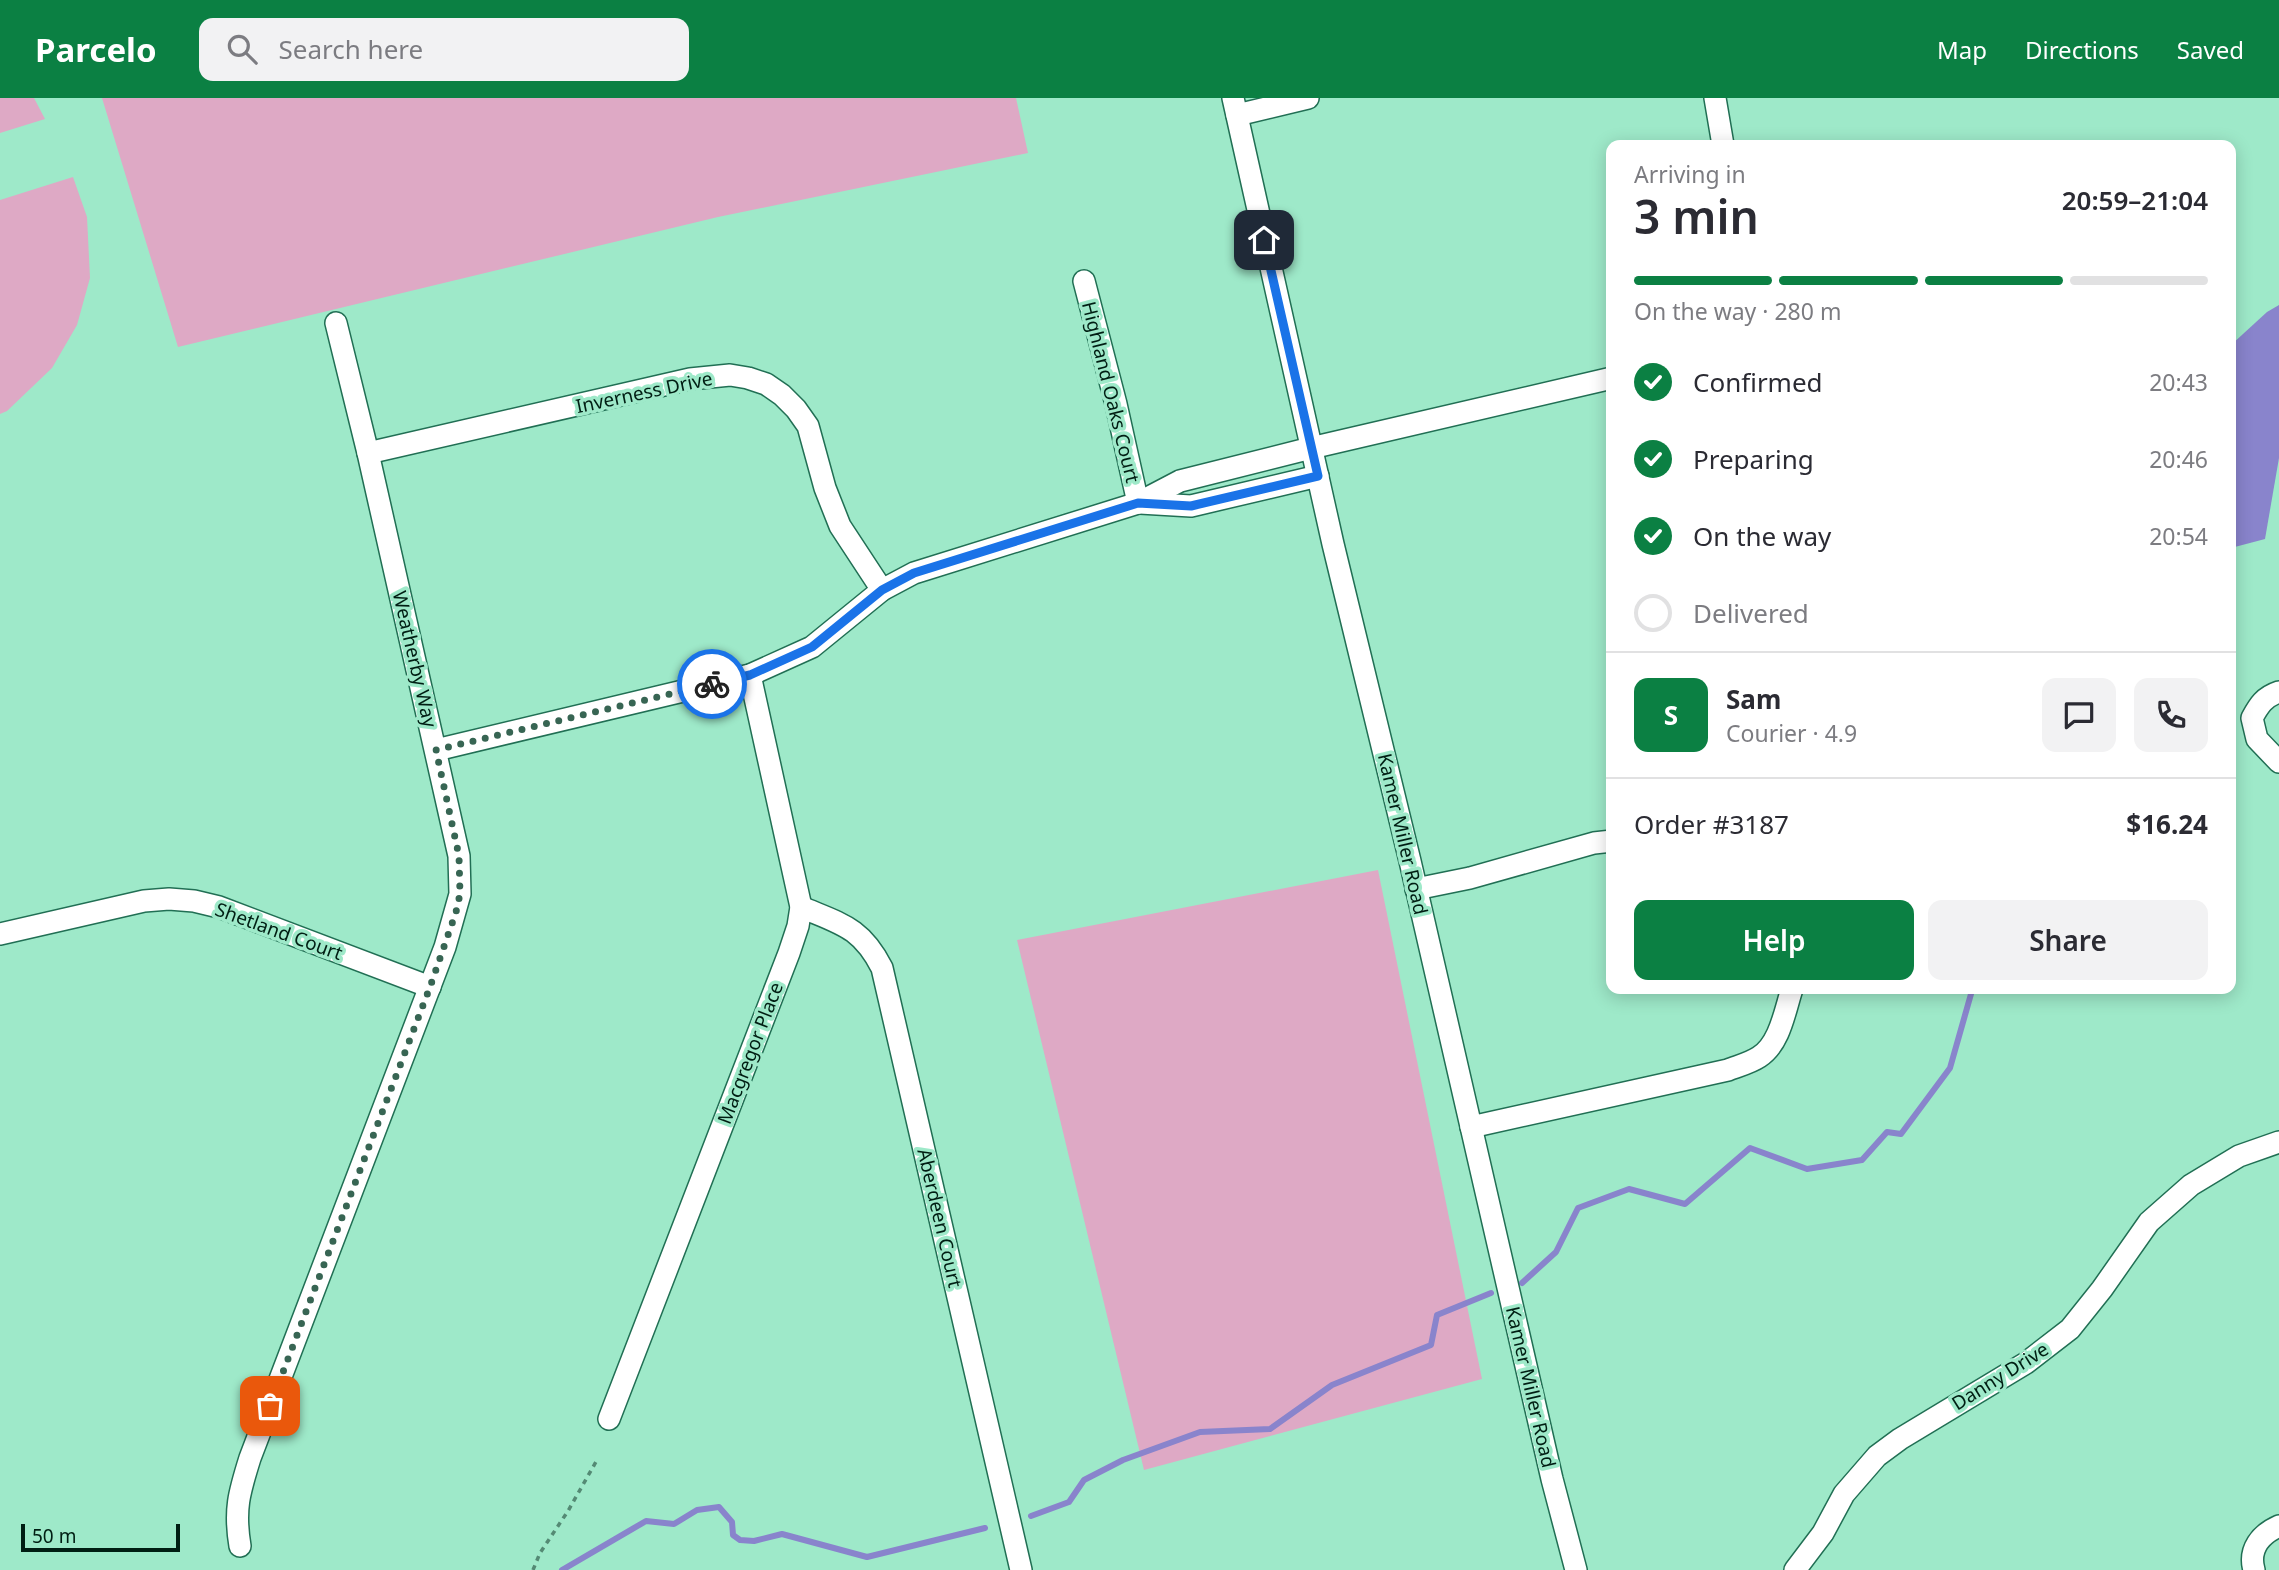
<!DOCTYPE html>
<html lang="en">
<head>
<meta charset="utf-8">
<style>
	body { margin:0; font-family:"Noto Sans",sans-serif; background:#f2f2f3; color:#2b2b33; height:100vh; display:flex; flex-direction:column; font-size:26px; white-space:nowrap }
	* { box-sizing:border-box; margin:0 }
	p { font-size:23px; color:#7c7c81 }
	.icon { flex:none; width:38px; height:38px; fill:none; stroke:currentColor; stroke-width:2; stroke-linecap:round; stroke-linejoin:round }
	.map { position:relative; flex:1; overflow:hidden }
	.sheet { position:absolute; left:1606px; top:42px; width:630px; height:854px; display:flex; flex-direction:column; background:#fff; border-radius:14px; box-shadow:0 4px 18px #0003 }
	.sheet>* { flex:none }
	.scale { position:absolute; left:21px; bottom:18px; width:159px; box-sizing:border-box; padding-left:7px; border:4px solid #001e13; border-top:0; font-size:19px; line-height:24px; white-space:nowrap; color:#001e13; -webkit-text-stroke:5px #9ee9c9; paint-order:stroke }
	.pin { position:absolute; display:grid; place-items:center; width:60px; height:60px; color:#fff; margin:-30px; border-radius:14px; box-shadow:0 4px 10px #0006 }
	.courier { position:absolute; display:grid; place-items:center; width:70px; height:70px; margin:-35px; border:5px solid #1a73e8; border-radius:50%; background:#fff; color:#222; box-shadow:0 2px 9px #0007 }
	.headline em { font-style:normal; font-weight:600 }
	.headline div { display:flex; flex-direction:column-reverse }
	.headline { display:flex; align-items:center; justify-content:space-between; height:119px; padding:0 28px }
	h1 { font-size:46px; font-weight:600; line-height:52px }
	.bar { display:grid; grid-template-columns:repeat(4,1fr); gap:10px 7px; align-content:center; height:84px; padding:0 28px }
	.bar i { height:9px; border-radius:5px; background:#e1e1e2 }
	.bar .selected { background:#0b8043 }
	.bar p { grid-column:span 4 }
	.line { display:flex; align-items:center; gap:18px; padding:0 28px; border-top:2px solid #e1e1e2 }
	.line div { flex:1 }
	.round { display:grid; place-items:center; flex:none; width:74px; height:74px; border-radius:14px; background:#f2f2f3 }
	ol { padding:0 28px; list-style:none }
	li { display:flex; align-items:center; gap:21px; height:77px }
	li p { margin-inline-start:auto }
	li .icon { padding:7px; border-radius:50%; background:#0b8043; color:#fff; stroke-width:4 }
	li:last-child { color:#7c7c81 }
	li i { width:38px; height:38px; border:4px solid #e1e1e2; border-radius:50% }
	.primary-button { display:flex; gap:14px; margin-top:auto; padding:14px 28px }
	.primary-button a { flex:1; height:80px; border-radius:14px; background:#0b8043; color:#fff; font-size:28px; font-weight:600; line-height:80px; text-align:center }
	.primary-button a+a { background:#f2f2f3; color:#2b2b33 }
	header { display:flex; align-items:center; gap:42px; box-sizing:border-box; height:98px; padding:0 35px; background:#0b8043; color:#fff }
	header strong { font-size:33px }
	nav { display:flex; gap:38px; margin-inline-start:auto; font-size:24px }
	.search { width:490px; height:63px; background:#f2f2f3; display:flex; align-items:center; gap:18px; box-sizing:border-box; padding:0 24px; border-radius:14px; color:#7c7c81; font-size:26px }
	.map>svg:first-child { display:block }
	.green { fill:#dea9c5 }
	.water { fill:#8984cc }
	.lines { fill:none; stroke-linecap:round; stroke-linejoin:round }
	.stream { stroke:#8984cc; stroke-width:6 }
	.minor-casing { stroke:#216f54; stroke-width:24 }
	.path { stroke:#548a74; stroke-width:3.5; stroke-dasharray:5 5; stroke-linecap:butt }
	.minor { stroke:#fff; stroke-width:21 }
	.done { stroke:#376553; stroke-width:7; stroke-dasharray:0 12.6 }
	.route { stroke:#1a73e8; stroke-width:9 }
	.labels { text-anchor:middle; stroke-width:7; stroke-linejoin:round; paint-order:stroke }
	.street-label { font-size:19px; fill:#001e13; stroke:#9ee9c9 }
</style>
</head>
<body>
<header>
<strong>Parcelo</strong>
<div class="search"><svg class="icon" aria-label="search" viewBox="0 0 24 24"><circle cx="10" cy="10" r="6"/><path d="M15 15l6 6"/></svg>Search here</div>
<nav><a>Map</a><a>Directions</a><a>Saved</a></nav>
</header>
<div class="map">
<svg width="2279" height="1472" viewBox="0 0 2279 1472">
	<rect width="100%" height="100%" fill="#9ee9c9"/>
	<g class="green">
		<polygon points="0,0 34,0 45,21 0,35"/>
		<polygon points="102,0 1016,0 1028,55 718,119 178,249"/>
		<polygon points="73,79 87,119 90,180 77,227 52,270 7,313 0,316 0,102"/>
		<polygon points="1378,772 1482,1281 1144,1372 1017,842"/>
	</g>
	<polygon class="water" points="2279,207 2279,360 2265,441 2231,450 2231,247 2267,214"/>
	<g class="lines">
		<g class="stream">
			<polyline points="1522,1185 1556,1154 1578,1110 1629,1091 1685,1106 1750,1050 1807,1071 1862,1062 1887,1034 1901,1036 1950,970 1971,896"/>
			<polyline points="1031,1418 1069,1404 1084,1382 1123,1362 1200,1334 1270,1331 1332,1287 1431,1247 1437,1217 1491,1195"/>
			<polyline points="562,1472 646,1423 674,1426 697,1412 719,1409 732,1424 733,1437 740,1442 754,1443 782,1436 867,1459 985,1430"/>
		</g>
		<defs>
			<g id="minor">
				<polyline points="1233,0 1333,446 1410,763 1552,1381 1576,1472"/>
				<polyline points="1715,0 1723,47"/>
				<polyline points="1237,17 1308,0"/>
				<polyline points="1084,183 1116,306 1138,405"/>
				<polyline points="368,355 690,281 730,277 748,280 766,286 782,297 796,311 808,328 825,390 840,428 882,492"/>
				<polyline points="1140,405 1191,408 1318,378"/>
				<path d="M2279,594C2264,599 2259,607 2252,620L2257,641L2279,664"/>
				<polyline points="436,652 750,577 812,549 882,492 914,475 1138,405 1180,383 1311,350 1612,280"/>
				<polyline points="1416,791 1470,780 1594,745 1612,743"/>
				<path d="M801,809C841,826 861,829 882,870L1021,1472"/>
				<polyline points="0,836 144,803 169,801 194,803 219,809 430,889"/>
				<path d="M1471,1029L1728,972C1738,968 1750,965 1759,959C1780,946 1785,912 1792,891"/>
				<polyline points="609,1321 789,855 798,828 801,809 750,577"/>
				<path d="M240,1448C234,1412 239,1395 250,1360L445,849L460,796L459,758L368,355L336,225"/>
				<polyline points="1795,1472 1823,1435 1844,1396 1877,1358 1900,1341 2026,1265 2070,1231 2102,1191 2149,1124 2191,1087 2239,1058 2279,1044"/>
				<path d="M2254,1472C2248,1451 2261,1436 2279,1428"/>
			</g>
		</defs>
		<use href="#minor" class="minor-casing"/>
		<polyline class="path" points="533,1472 540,1455 568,1413 597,1362"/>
		<use href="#minor" class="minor"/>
	</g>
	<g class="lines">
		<polyline class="done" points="270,1308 430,889 456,814 460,796 459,758 436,652 712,586"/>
		<polyline class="route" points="712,586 750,577 812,549 882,492 914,475 1138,405 1191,408 1318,378 1264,142"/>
	</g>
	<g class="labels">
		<g class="street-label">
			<text transform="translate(644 294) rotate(-12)" y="7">Inverness Drive</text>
			<text transform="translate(1111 294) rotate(76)" y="7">Highland Oaks Court</text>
			<text transform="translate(415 561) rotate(77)" y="7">Weatherby Way</text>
			<text transform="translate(1403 736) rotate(77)" y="7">Kamer Miller Road</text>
			<text transform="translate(279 833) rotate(20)" y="7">Shetland Court</text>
			<text transform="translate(750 955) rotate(-69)" y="7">Macgregor Place</text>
			<text transform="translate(940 1120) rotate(77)" y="7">Aberdeen Court</text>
			<text transform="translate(2000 1278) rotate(-32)" y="7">Danny Drive</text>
			<text transform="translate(1531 1289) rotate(77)" y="7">Kamer Miller Road</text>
		</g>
	</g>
</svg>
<div class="scale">50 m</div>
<div class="pin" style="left:270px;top:1308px;background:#ea580c"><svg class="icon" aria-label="bag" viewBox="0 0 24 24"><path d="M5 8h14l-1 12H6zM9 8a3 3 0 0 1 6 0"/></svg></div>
<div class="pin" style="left:1264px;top:142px;background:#1f2937"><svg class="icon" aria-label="home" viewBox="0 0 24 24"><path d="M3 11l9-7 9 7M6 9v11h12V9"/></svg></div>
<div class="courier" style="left:712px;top:586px"><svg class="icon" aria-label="bike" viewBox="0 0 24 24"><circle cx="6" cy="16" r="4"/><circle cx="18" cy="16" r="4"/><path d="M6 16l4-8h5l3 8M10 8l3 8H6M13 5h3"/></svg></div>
<section class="sheet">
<div class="headline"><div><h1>3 min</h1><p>Arriving in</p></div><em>20:59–21:04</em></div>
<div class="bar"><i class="selected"></i><i class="selected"></i><i class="selected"></i><i></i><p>On the way · 280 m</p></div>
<ol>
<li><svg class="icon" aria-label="check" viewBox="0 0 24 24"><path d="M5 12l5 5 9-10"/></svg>Confirmed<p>20:43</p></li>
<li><svg class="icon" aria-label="check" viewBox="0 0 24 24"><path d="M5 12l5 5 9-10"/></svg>Preparing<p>20:46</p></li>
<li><svg class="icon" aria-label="check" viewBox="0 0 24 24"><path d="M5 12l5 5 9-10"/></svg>On the way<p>20:54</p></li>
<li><i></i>Delivered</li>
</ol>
<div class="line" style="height:126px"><b class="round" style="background:#0b8043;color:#fff">S</b><div><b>Sam</b><p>Courier · 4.9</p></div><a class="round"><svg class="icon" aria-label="chat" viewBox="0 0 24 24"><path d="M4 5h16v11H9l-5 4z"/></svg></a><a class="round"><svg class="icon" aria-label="phone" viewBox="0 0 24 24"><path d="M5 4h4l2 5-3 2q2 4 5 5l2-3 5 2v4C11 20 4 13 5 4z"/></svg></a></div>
<div class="line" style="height:91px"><div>Order #3187</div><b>$16.24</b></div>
<div class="primary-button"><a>Help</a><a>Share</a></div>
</section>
</div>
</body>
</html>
